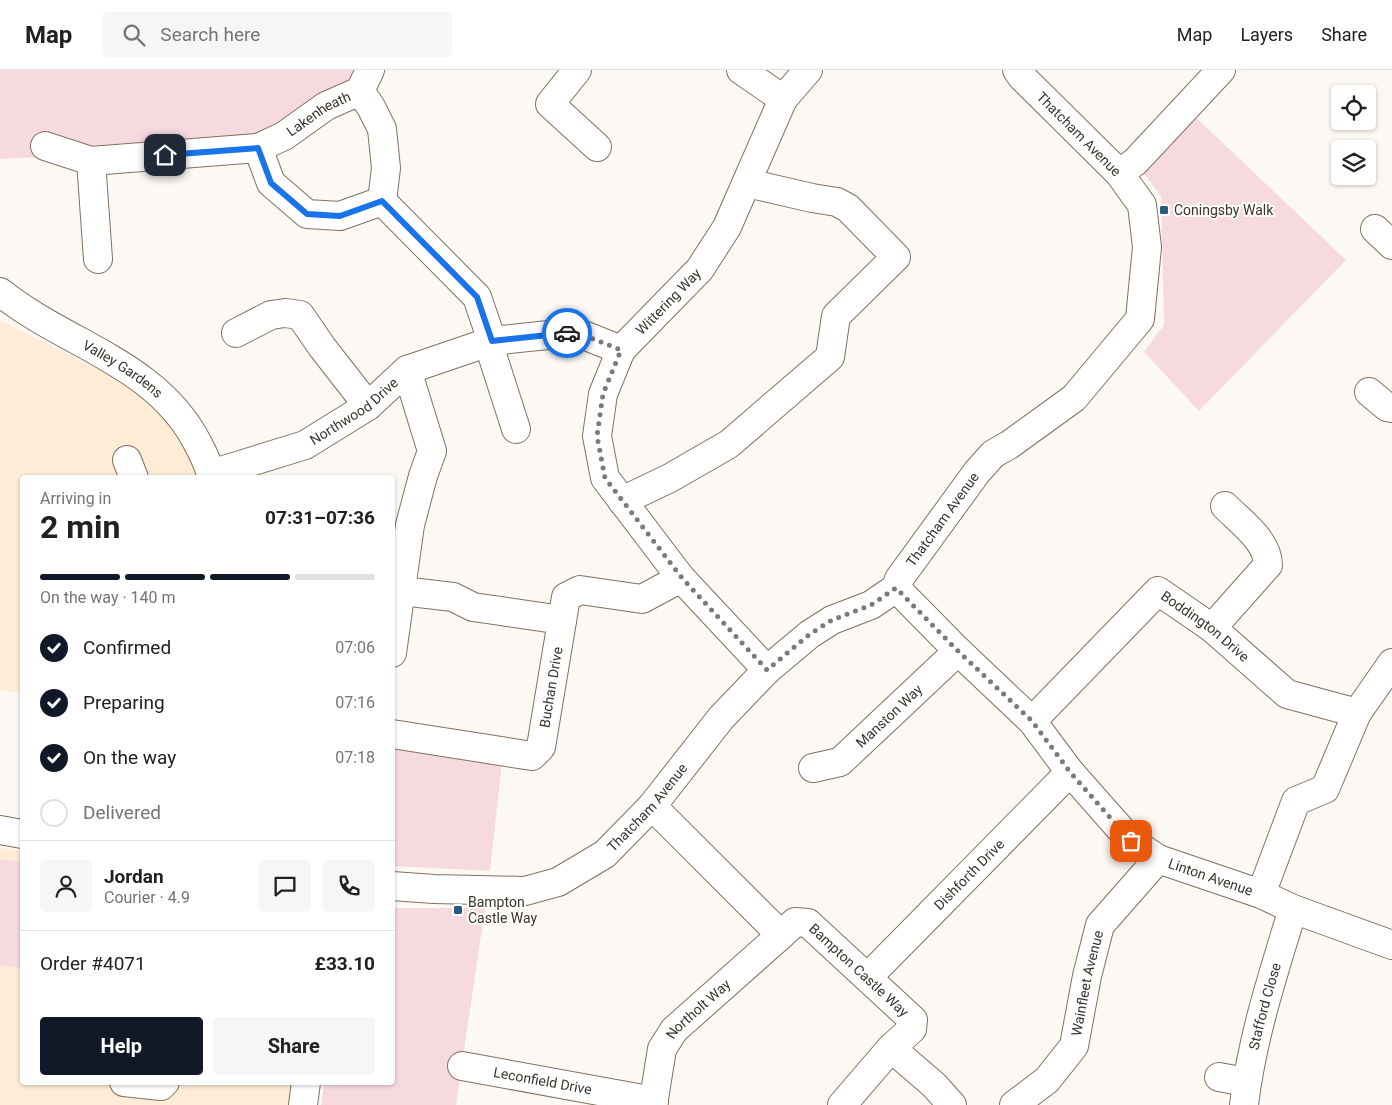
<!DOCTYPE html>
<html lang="en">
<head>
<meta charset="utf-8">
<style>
	body { margin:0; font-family:Roboto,sans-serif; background:#f6f6f6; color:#202124; height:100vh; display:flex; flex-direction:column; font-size:19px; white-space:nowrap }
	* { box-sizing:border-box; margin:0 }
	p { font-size:16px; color:#757577 }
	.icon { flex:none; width:28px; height:28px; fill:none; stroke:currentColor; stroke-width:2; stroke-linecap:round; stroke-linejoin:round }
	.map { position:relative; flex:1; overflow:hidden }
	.drawer { position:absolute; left:20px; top:405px; width:375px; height:610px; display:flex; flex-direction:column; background:#fff; border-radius:5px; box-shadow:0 1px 4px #0004 }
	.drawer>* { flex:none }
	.buttons { position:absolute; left:1331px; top:15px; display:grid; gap:10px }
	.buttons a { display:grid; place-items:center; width:45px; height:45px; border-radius:5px; background:#fff; box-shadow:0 1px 4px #0004; font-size:25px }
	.pin { position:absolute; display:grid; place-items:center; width:42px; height:42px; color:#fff; margin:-21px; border-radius:10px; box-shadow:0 2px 8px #0006 }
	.courier { position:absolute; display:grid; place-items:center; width:50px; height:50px; margin:-25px; border:4px solid #1a73e8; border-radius:50%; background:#fff; color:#222; box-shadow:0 1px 6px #0007 }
	.summary em { font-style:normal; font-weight:700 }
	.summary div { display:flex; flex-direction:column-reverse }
	.summary { display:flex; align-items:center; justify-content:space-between; height:85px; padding:0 20px }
	h1 { font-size:32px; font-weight:700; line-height:38px }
	.bar { display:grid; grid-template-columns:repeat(4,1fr); gap:8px 5px; align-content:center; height:60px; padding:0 20px }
	.bar i { height:6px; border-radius:4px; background:#e0e0e0 }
	.bar .current { background:#111827 }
	.bar p { grid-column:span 4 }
	.line { display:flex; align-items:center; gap:12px; padding:0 20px; border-top:1px solid #e0e0e0 }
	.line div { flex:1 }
	.round { display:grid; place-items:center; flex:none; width:52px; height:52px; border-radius:5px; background:#f6f6f6 }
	ol { padding:0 20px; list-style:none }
	li { display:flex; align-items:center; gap:15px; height:55px }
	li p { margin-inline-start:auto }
	li .icon { padding:5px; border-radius:50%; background:#111827; color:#fff; stroke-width:4 }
	li:last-child { color:#757577 }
	li i { width:28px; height:28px; border:2px solid #e0e0e0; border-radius:50% }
	.action { display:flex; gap:10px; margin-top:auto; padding:10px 20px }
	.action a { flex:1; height:58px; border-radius:5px; background:#111827; color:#fff; font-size:20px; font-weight:700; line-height:58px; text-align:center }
	.action a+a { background:#f6f6f6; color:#202124 }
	header { display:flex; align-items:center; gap:30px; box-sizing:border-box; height:70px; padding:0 25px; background:#fff; border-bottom:1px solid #e0e0e0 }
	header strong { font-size:24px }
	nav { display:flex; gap:28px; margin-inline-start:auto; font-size:18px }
	.search { width:350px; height:45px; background:#f6f6f6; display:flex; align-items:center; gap:12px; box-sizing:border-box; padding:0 18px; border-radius:5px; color:#757577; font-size:19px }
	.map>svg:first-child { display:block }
	.built { fill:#ffecd7 }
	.green { fill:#f7dae0 }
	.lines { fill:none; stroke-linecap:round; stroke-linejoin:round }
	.minor-casing { stroke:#81715f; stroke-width:30 }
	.minor { stroke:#fff; stroke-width:28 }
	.done { stroke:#7f7972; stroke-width:5; stroke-dasharray:0 9 }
	.route { stroke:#1a73e8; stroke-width:6 }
	.poi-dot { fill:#285d79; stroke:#fff; stroke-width:2 }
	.labels { text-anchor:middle; stroke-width:4; stroke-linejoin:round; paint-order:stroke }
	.street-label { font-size:14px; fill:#3b342c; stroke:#fff }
	.poi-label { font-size:14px; fill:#3b342c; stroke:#fff; text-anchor:start }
</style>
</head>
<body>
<header>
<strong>Map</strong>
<div class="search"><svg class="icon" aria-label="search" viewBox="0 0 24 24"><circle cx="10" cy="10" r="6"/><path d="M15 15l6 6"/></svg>Search here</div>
<nav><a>Map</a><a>Layers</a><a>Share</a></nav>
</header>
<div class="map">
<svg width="1392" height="1035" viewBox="0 0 1392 1035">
	<rect width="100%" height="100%" fill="#fcf9f5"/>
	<g class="built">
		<polygon points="0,250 118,309 176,353 199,408 22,408 22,623 0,620"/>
		<polygon points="0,778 22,781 22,1012 295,1013 292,1035 0,1035"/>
	</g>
	<g class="green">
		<polygon points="0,0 370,0 258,78 0,89"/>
		<polygon points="1185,37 1346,190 1199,341 1144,282 1164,255 1161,126 1135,92"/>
		<polygon points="392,677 502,692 490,801 393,796"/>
		<polygon points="0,789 22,792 22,898 0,895"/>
		<polygon points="393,838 485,838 456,1035 321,1035 324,1013 392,1012"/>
	</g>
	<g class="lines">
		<defs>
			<g id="minor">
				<polyline points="577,0 550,34 597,77"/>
				<polyline points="741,0 783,29"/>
				<polyline points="360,21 371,37 382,59 386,98 382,131"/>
				<polyline points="45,76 91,91 258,78 271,113 307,144 340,146 382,131 477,227 492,271 576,262 621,280"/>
				<path id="s1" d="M258,78L284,66L326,36L360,21L370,0"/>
				<polyline points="91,91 98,189"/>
				<polyline points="1119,103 1135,92 1221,0"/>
				<polyline points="1375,159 1392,175"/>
				<path id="s2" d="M0,222C66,275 156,293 197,372C203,383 209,395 212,408"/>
				<polyline points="236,263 271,245 285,243 300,245 322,277 368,336"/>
				<polyline points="488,272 516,359"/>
				<polyline points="1369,322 1387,337 1392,338"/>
				<polyline points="127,390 134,408"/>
				<path id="s3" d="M211,404L305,375L368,336L407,300L492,271"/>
				<polyline points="622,431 670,408 729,374 830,287 836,246 896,187 848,138 837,132 812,128 747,113"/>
				<path id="s4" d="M896,518L958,581L1032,651L1070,702L1131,771L1158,789L1261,824L1293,839L1392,875"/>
				<polyline points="402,521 453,527 473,537 562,550"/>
				<path d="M1212,558L1268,495C1268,471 1241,452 1225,436"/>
				<polyline points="392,583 410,455 423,406 432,381 407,300"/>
				<path id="s5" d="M767,600L681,508L605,408L597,366L603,324L621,280L700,199L727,157L783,29L808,0"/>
				<path id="s6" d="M1032,651L1158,521L1212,558L1287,624L1357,643L1392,593"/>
				<path id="s7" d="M392,664L532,686L541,677L566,527L580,520L642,529L681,508"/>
				<path id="s8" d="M813,698L840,692L958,581"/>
				<path id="s9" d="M652,736L781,865L795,852L808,853L913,950L912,959L891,978L934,1015L952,1035"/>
				<polyline points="0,760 22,764"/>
				<path id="s10" d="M392,816L434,819L525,821L558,812L605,784L652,736L721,648L767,600L810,564L832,550L871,535L896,518L899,509L977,402L993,384L1009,375L1074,328L1140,249L1147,177L1142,135L1119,103L1022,7L1017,0"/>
				<polyline points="1261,824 1296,731 1325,719 1357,643"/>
				<path id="s11" d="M868,907L1070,702"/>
				<path id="s12" d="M462,996L654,1031"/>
				<polyline points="1219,1007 1246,1012"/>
				<polyline points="124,1012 161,1016 165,1012"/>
				<polyline points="303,1035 306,1012"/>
				<path id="s13" d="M653,1035L662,979L674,960L781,865"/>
				<polyline points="842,1035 891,978"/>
				<path id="s14" d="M1014,1035L1047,1010L1074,976L1087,906L1100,855L1158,789"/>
				<path id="s15" d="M1244,1035C1252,968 1273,904 1293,839"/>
			</g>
		</defs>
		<use href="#minor" class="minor-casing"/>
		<use href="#minor" class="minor"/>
	</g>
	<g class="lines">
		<polyline class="done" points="567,263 576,262 621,280 603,324 597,366 605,408 682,508 767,600 810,564 832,550 871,535 896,518 958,581 1032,651 1070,702 1131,771"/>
		<polyline class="route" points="165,85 258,78 271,113 307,144 340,146 382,131 477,227 492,271 567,263"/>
	</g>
	<g class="poi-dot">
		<rect x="1159" y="135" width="10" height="10" rx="2.5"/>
		<rect x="453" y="835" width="10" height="10" rx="2.5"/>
	</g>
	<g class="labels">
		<g class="street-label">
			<text dy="5" stroke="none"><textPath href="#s1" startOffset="70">Lakenheath</textPath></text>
			<text transform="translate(1079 64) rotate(45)" y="5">Thatcham Avenue</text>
			<text dy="5" stroke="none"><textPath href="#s5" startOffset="452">Wittering Way</textPath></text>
			<text dy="5" stroke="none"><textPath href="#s2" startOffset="145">Valley Gardens</textPath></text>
			<text dy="5" stroke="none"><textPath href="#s3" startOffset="158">Northwood Drive</textPath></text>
			<text dy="5" stroke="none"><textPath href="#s10" startOffset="705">Thatcham Avenue</textPath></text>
			<text dy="5" stroke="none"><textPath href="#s6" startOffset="240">Boddington Drive</textPath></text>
			<text dy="5" stroke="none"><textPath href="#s7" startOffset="215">Buchan Drive</textPath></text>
			<text dy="5" stroke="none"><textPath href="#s8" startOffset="95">Manston Way</textPath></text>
			<text dy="5" stroke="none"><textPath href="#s10" startOffset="285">Thatcham Avenue</textPath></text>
			<text dy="5" stroke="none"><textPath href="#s11" startOffset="144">Dishforth Drive</textPath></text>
			<text dy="5" stroke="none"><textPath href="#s4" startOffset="434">Linton Avenue</textPath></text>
			<text dy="5" stroke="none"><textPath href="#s9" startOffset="284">Bampton Castle Way</textPath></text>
			<text dy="5" stroke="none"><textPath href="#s14" startOffset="149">Wainfleet Avenue</textPath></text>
			<text dy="5" stroke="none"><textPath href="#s15" startOffset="101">Stafford Close</textPath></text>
			<text dy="5" stroke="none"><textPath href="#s13" startOffset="111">Northolt Way</textPath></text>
			<text dy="5" stroke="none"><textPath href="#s12" startOffset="82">Leconfield Drive</textPath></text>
		</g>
		<g class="poi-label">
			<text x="1174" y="145">Coningsby Walk</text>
			<text x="468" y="837">Bampton<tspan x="468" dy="16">Castle Way</tspan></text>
		</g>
	</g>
</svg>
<div class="buttons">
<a><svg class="icon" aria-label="locate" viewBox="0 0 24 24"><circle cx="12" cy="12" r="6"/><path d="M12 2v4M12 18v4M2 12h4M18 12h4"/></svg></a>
<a><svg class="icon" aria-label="layers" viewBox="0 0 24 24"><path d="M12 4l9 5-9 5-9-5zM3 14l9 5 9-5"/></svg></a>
</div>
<div class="pin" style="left:1131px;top:771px;background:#ea580c"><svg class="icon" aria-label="bag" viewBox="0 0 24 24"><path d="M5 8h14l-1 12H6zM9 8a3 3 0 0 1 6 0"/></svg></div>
<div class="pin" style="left:165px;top:85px;background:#1f2937"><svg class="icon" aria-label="home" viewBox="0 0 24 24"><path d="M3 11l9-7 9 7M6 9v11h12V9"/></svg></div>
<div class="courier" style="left:567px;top:263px"><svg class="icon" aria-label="car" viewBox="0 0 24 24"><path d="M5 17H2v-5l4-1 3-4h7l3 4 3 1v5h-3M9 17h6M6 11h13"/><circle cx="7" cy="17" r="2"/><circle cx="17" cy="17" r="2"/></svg></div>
<section class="drawer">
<div class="summary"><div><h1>2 min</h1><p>Arriving in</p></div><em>07:31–07:36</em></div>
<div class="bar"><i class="current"></i><i class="current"></i><i class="current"></i><i></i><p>On the way · 140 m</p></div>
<ol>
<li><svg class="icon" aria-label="check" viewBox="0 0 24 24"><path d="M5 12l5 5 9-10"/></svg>Confirmed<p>07:06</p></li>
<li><svg class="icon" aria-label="check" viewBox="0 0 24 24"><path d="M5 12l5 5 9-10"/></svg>Preparing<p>07:16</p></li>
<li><svg class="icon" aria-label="check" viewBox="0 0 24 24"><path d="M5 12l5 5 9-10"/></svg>On the way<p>07:18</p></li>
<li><i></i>Delivered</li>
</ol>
<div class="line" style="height:90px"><a class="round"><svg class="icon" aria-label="person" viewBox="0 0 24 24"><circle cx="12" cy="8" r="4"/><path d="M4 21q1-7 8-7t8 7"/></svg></a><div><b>Jordan</b><p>Courier · 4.9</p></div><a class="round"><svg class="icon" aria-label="chat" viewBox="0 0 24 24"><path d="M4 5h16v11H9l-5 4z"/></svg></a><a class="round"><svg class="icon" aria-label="phone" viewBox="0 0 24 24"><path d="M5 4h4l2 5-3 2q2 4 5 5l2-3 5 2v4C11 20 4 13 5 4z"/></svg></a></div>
<div class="line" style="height:65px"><div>Order #4071</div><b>£33.10</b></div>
<div class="action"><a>Help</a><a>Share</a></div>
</section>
</div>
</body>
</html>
